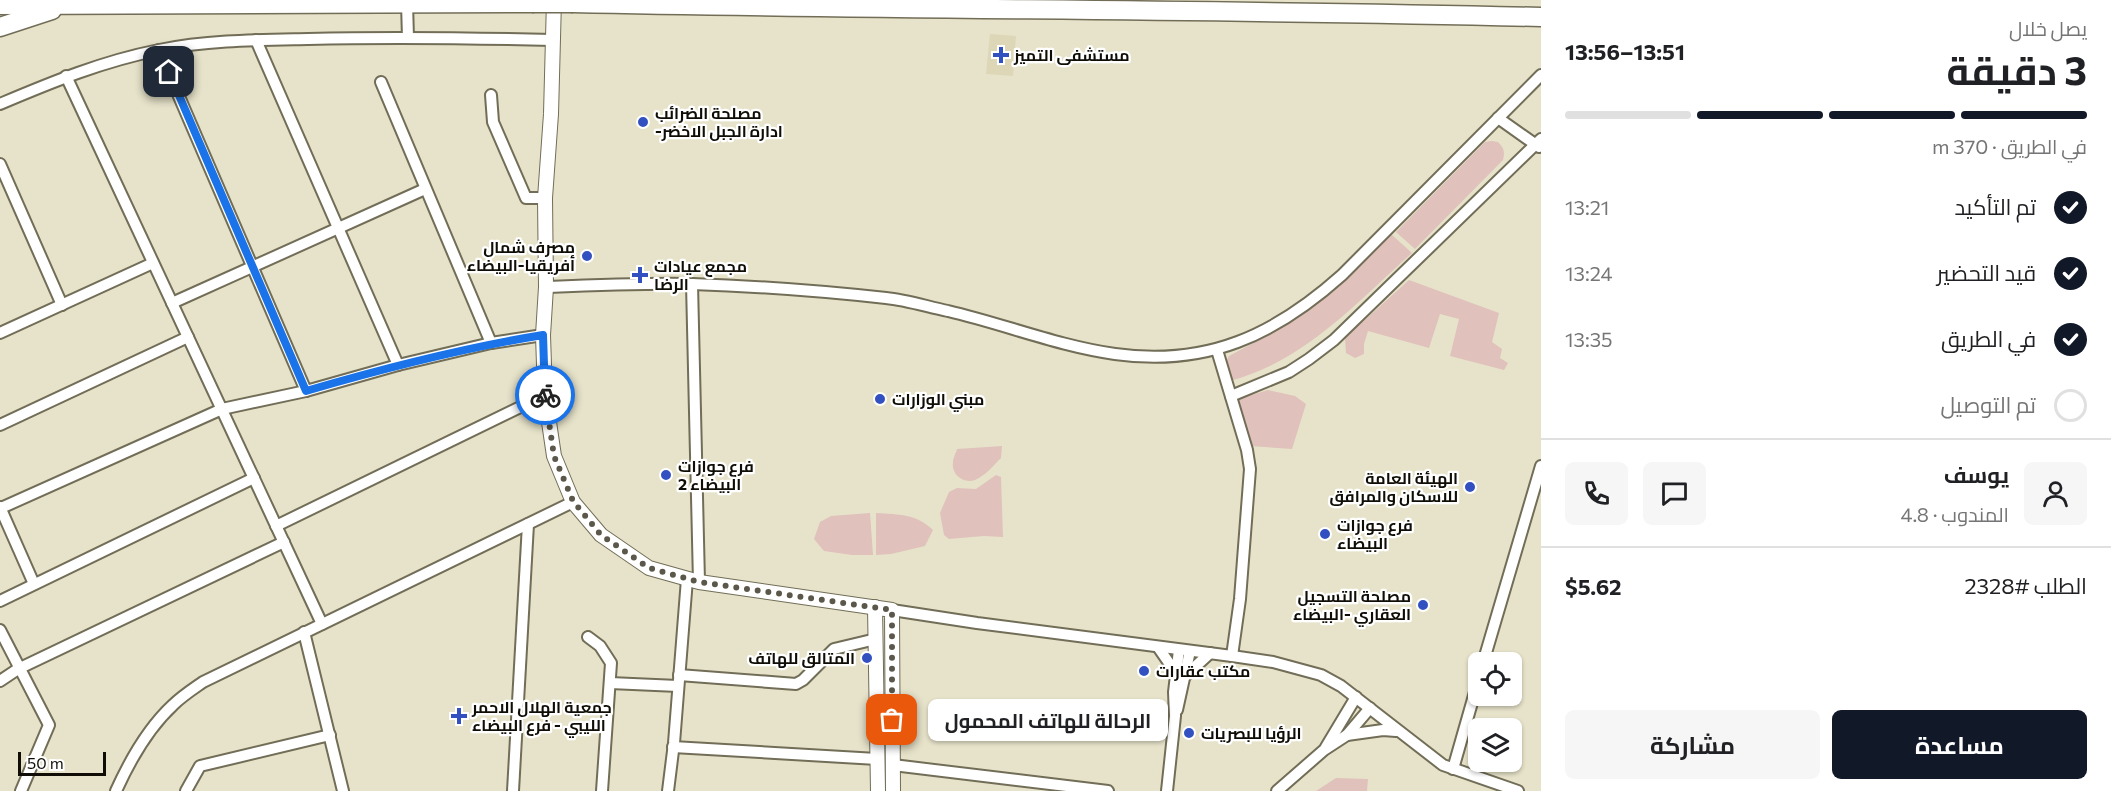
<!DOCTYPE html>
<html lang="ar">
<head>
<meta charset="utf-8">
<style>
	body { margin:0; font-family:Commissioner,Cairo,sans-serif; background:#f6f6f6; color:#202124; direction:rtl; height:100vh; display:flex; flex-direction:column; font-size:22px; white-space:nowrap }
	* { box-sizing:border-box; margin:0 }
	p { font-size:20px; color:#757577 }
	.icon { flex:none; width:33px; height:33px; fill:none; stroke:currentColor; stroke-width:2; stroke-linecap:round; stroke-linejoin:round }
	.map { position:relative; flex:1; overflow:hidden; direction:ltr }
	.details { display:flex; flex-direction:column; background:#fff; width:570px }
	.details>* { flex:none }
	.controls { position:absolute; left:1468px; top:652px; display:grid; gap:12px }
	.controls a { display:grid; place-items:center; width:54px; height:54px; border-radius:9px; background:#fff; box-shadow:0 2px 4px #0004; font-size:30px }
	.scale { position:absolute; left:18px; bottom:15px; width:88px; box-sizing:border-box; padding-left:6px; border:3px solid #0f0d06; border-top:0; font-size:16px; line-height:21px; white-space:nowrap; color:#0f0d06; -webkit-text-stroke:4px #fff; paint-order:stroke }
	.pin { position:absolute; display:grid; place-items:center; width:51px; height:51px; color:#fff; margin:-26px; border-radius:12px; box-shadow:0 3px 9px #0006 }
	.courier { position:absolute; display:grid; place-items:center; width:60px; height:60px; margin:-30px; border:4px solid #1a73e8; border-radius:50%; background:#fff; color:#222; box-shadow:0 2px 8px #0007 }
	.bubble { position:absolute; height:42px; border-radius:9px; background:#fff; box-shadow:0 2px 4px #0004; font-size:20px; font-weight:700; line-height:42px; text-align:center; direction:rtl }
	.summary em { font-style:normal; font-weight:700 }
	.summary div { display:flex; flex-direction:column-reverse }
	.summary { display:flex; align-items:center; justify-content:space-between; height:102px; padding:0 24px }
	h1 { font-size:39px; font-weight:700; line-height:45px }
	.bar { display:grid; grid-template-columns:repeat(4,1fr); gap:9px 6px; align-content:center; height:72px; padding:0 24px }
	.bar i { height:8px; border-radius:4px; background:#e0e0e0 }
	.bar .current { background:#111827 }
	.bar p { grid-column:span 4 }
	.line { display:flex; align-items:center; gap:15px; padding:0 24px; border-top:2px solid #e0e0e0 }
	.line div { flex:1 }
	.round { display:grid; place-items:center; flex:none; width:63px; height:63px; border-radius:9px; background:#f6f6f6 }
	ol { padding:0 24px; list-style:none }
	li { display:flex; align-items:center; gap:18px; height:66px }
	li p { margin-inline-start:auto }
	li .icon { padding:6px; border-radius:50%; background:#111827; color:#fff; stroke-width:4 }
	li:last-child { color:#757577 }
	li i { width:33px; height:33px; border:3px solid #e0e0e0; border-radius:50% }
	.cta { display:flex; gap:12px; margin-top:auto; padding:12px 24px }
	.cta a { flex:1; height:69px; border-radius:9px; background:#111827; color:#fff; font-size:24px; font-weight:700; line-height:69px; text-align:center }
	.cta a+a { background:#f6f6f6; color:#202124 }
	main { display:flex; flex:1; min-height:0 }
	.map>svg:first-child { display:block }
	.built { fill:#ddd7b7 }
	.green { fill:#e0c1bb }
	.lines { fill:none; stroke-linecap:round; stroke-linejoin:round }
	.minor-casing { stroke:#716d57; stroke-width:14 }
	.tertiary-casing { stroke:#716d57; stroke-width:16 }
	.trunk-casing { stroke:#716d57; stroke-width:21 }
	.minor { stroke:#fff; stroke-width:10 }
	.tertiary { stroke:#fff; stroke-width:14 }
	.trunk { stroke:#fff; stroke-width:18 }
	.trunk-bridge-casing { stroke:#716d57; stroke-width:21; stroke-linecap:butt }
	.trunk-bridge { stroke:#fff; stroke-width:18 }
	.done { stroke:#5b584b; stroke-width:6; stroke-dasharray:0 10.8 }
	.route { stroke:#1a73e8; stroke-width:8 }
	.poi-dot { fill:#3350c1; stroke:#fff; stroke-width:2 }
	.labels { text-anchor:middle; stroke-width:4.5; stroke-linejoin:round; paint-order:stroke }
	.poi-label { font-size:16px; font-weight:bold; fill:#0f0d06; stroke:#fff; text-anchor:start }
</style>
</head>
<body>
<main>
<section class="details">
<div class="summary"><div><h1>3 دقيقة</h1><p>يصل خلال</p></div><em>13:51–13:56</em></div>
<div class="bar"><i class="current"></i><i class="current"></i><i class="current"></i><i></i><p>في الطريق · 370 m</p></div>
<ol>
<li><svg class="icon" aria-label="check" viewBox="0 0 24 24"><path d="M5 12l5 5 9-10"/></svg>تم التأكيد<p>13:21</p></li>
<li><svg class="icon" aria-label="check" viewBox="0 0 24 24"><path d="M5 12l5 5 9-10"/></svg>قيد التحضير<p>13:24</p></li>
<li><svg class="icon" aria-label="check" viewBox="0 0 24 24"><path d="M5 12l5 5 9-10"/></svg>في الطريق<p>13:35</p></li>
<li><i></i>تم التوصيل</li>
</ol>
<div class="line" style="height:108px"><a class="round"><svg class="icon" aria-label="person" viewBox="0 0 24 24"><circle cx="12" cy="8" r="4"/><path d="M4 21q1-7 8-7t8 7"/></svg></a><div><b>يوسف</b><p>المندوب · 4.8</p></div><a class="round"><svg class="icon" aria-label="chat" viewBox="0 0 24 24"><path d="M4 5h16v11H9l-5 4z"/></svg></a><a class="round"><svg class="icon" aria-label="phone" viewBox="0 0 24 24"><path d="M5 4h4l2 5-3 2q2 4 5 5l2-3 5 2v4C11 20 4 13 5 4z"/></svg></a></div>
<div class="line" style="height:78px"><div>الطلب #2328</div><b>$5.62</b></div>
<div class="cta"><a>مساعدة</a><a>مشاركة</a></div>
</section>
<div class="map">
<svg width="1541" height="791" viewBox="0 0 1541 791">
	<rect width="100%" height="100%" fill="#e7e3ca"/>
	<polygon class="built" points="990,34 1016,36 1013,76 986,74"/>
	<g class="green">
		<path d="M1492,141L1498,142C1504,148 1505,152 1503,160L1415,249L1396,232L1485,142Z"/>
		<path d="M1391,234L1412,253C1356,303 1304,362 1229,381L1225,364L1229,356C1256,341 1284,328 1309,309C1338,287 1365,260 1391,234Z"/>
		<polygon points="1409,280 1499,313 1492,342 1502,349 1500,358 1508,363 1504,370 1450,356 1459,319 1440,314 1429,348 1368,331 1364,344 1364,354 1355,358 1346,353 1345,338"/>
		<polygon points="1268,390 1295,396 1306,404 1292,449 1249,446 1235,404 1241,398"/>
		<path d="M1002,446L1001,458C994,465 985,476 975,480C964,484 951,475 953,462C953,458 956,453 957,449Z"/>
		<polygon points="996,475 1001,477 1003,537 984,536 949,539 944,535 940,513 949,492 957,488 976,489"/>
		<polygon points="870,513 873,555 852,555 824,551 814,539 820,522 831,516"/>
		<path d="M876,513C900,515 915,513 933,530L925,546L891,554L876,555Z"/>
		<polygon points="1336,778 1368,779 1367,791 1316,791"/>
	</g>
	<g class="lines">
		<defs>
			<g id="minor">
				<polyline points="407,3 408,38"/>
				<polyline points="256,40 398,365"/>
				<polyline points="159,50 306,391"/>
				<polyline points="66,76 322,624"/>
				<polyline points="381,82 491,343"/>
				<polyline points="491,95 493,122 526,198 545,198"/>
				<path d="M0,104C52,82 103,61 159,50C208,40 258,40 308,39C389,37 471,38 553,40"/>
				<polyline points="1498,118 1539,147"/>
				<polyline points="0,164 62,305"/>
				<polyline points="692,284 699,582"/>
				<path d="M546,287C595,285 643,283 692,284C756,286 822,291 886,298C907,300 928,307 948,311C1004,324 1058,346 1115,354C1207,367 1275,335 1342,275L1541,75"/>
				<polyline points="172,303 425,189"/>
				<polyline points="0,333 153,263"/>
				<polyline points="1217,350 1247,450 1250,469 1240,599 1232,656"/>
				<polyline points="1231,396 1289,372 1309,359 1334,340 1541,139"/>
				<polyline points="0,425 188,337"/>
				<polyline points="0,507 34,584"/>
				<polyline points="1,508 222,409 306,391 398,365 491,343 543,335"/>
				<polyline points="276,526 545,395"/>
				<polyline points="0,601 254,478"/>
				<polyline points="892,610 977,623 1232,656 1273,662 1321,675 1341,686 1443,765 1518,791"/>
				<polyline points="0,630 49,725 21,791"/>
				<polyline points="304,632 343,791"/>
				<polyline points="588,637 600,646 611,663 602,791"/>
				<polyline points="1158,647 1176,673"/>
				<polyline points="1483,663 1541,466"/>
				<polyline points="679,675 796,684 803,680 834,649 876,639"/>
				<polyline points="1185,676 1210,653"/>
				<polyline points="0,681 18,669 284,542"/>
				<polyline points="610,683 678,686"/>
				<polyline points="1177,710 1190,651"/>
				<polyline points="1347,735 1383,730 1396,731"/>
				<polyline points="673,747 877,759"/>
				<polyline points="1326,747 1356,697"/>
				<polyline points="893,765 1108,791"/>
				<polyline points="1453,769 1479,678"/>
				<path d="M116,791C130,760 147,729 173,705C182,696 193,689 203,682L573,502"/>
				<polyline points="186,791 200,766 330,735"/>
				<polyline points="513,791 528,524"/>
				<polyline points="668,791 674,743 687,579"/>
				<polyline points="1167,791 1175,716 1174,692 1179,650"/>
				<polyline points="1277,791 1324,750 1347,735 1370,708"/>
			</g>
			<g id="tertiary">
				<polyline points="554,0 551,114 545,198 546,287 543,335 545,395 554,456 573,502 601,535 649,568 699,582 892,610 893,791"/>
				<polyline points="875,607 878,791"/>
			</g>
			<g id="trunk">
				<path d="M573,3C896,10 1218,9 1541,17"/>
				<polyline points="0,5 532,3"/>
				<polyline points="0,27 52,10"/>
			</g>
		</defs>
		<use href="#minor" class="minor-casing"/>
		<use href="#tertiary" class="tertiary-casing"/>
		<use href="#trunk" class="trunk-casing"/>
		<use href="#minor" class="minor"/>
		<use href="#tertiary" class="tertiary"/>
		<use href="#trunk" class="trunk"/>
		<defs>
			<polyline id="trunk-bridge" points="532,3 573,3"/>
		</defs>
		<use href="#trunk-bridge" class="trunk-bridge-casing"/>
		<use href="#trunk-bridge" class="trunk-bridge"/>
	</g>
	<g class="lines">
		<polyline class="done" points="545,395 554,456 573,501 601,535 649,568 699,582 892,610 892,720"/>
		<path class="route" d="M169,72L306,391C385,368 463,348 543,335L545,395"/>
	</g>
	<g class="poi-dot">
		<path d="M998 46h6v6h6v6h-6v6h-6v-6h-6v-6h6z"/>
		<circle cx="643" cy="122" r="6"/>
		<circle cx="587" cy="256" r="6"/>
		<path d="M637 266h6v6h6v6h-6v6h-6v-6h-6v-6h6z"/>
		<circle cx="880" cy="399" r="6"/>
		<circle cx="666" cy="475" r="6"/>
		<circle cx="1470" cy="487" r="6"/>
		<circle cx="1325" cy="534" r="6"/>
		<circle cx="1423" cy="605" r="6"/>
		<circle cx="867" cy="658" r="6"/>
		<circle cx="1144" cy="671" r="6"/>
		<path d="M456 707h6v6h6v6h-6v6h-6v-6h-6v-6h6z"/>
		<circle cx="1189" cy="733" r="6"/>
	</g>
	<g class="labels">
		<g class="poi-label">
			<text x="1014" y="61">مستشفى التميز</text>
			<text x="655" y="119">مصلحة الضرائب<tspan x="655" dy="18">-ادارة الجبل الاخضر</tspan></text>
			<text x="575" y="253" text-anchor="end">مصرف شمال<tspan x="575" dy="18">أفريقيا-البيضاء</tspan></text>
			<text x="654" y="272">مجمع عيادات<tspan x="654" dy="18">الرضا</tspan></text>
			<text x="892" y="405">مبني الوزارات</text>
			<text x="678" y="472">فرع جوازات<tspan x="678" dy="18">البيضاء 2</tspan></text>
			<text x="1458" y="484" text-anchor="end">الهيئة العامة<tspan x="1458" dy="18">للاسكان والمرافق</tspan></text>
			<text x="1337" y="531">فرع جوازات<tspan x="1337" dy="18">البيضاء</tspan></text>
			<text x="1411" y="602" text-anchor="end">مصلحة التسجيل<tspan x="1411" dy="18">العقاري -البيضاء</tspan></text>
			<text x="855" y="664" text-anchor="end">المتالق للهاتف</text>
			<text x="1156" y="677">مكتب عقارات</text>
			<text x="472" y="713">جمعية الهلال الاحمر<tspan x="472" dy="18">الليبي - فرع البيضاء</tspan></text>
			<text x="1201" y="739">الرؤيا للبصريات</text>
		</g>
	</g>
</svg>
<div class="controls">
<a><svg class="icon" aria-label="locate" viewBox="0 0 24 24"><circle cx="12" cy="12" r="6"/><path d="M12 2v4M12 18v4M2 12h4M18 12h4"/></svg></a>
<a><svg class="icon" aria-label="layers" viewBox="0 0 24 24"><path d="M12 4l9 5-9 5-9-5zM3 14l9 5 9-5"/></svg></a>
</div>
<div class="scale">50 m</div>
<div class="pin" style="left:892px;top:720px;background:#ea580c"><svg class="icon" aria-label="bag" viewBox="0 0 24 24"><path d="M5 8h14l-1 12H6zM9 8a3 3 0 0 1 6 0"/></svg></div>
<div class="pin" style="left:169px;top:72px;background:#1f2937"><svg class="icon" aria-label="home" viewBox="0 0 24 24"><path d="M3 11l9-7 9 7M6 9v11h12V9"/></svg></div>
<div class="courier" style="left:545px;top:395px"><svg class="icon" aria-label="bike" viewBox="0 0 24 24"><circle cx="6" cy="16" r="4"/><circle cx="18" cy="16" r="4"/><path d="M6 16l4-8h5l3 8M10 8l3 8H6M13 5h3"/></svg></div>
<div class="bubble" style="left:928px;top:699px;width:240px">الرحالة للهاتف المحمول</div>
</div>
</main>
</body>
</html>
